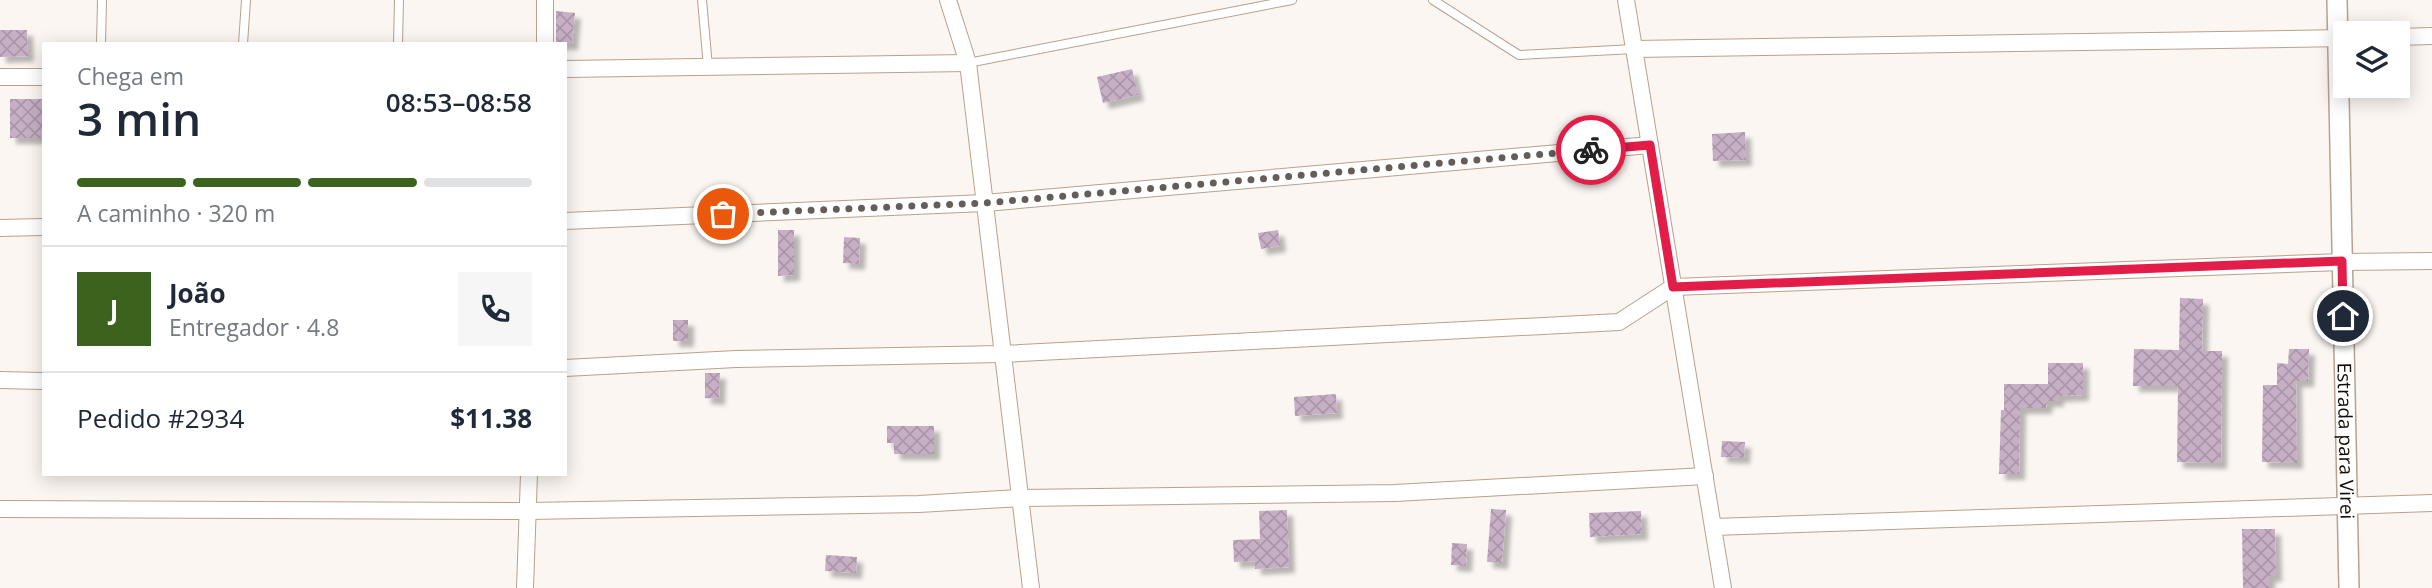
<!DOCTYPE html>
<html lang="pt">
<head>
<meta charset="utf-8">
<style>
	body { margin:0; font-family:"Open Sans",sans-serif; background:#f6f6f7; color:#1f2937; height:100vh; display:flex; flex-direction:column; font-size:26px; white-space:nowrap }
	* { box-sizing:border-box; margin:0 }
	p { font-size:23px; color:#747a83 }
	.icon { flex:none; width:38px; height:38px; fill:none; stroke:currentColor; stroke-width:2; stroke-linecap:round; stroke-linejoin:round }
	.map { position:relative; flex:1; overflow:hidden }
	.side { position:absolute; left:42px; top:42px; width:525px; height:434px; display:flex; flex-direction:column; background:#fff; border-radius:0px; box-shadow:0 4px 18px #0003 }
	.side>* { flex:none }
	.controls { position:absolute; left:2333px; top:21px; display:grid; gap:14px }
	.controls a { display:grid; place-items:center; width:77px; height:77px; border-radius:0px; background:#fff; box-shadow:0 4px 18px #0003; font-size:35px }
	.pin { position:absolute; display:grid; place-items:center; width:60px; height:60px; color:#fff; margin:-30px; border:4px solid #fff; border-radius:50%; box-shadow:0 2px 7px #0007 }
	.courier { position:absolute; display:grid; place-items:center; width:70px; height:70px; margin:-35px; border:5px solid #e11d48; border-radius:50%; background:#fff; color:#222; box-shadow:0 2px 9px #0007 }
	.summary em { font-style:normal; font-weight:600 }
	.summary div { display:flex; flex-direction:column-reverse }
	.summary { display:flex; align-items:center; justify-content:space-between; height:119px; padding:0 35px }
	h1 { font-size:46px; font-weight:600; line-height:52px }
	.bar { display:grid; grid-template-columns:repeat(4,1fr); gap:10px 7px; align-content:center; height:84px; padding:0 35px }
	.bar i { height:9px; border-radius:5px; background:#e0e1e3 }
	.bar .on { background:#3c631e }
	.bar p { grid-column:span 4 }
	.line { display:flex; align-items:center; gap:18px; padding:0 35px; border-top:2px solid #e0e1e3 }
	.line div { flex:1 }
	.round { display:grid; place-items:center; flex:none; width:74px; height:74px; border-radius:0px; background:#f6f6f7 }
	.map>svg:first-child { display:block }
	.building { fill:url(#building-cross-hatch); filter:url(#shadow) }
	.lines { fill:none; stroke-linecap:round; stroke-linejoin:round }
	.service-casing { stroke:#b9a18d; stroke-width:10 }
	.minor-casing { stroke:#b9a18d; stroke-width:18 }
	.tertiary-casing { stroke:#b9a18d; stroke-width:22 }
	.service { stroke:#fff; stroke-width:8 }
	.minor { stroke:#fff; stroke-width:16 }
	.tertiary { stroke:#fff; stroke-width:19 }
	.done { stroke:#655e58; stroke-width:7; stroke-dasharray:0 12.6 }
	.route { stroke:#e11d48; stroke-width:9 }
	.labels { text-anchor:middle; stroke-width:7; stroke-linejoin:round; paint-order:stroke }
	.street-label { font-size:19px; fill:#140c05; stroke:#fbf6f2 }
</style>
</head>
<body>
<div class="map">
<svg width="2432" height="588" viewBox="0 0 2432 588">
	<defs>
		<pattern id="building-cross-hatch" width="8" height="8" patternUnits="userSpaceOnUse" patternTransform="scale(1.75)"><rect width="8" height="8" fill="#c7b0c6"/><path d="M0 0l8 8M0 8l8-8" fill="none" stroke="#aa96a9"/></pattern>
		<filter id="shadow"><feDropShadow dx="6" dy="6" stdDeviation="2" flood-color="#0004"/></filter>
	</defs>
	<rect width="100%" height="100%" fill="#fbf6f2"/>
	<g class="building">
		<polygon points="556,11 575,13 572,44 556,44"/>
		<polygon points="0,30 27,30 28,56 0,57"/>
		<polygon points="1132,69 1138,95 1103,103 1097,77"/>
		<rect x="10" y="99" width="34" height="39"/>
		<polygon points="1745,132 1746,160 1713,161 1712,134"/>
		<polygon points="778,230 794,230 794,275 778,276"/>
		<polygon points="1278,230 1280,246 1261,249 1258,233"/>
		<polygon points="844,237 860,238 859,264 843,263"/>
		<polygon points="2180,298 2203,299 2202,351 2222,351 2221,463 2177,462 2178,386 2133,386 2134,349 2179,350"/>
		<rect x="673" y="320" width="15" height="21"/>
		<polygon points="2289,349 2309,349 2308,381 2296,381 2297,463 2262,462 2263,385 2277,385 2277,363 2288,364"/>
		<polygon points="2048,363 2083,363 2083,395 2058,396 2058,401 2047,401 2046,408 2020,408 2019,474 1999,474 2001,410 2004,410 2004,384 2048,384"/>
		<polygon points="705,373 720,373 719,399 705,398"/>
		<polygon points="1336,394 1337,413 1295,416 1294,397"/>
		<polygon points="887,426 934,426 934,454 894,454 894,443 887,443"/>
		<polygon points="1722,441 1745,442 1744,458 1721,457"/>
		<polygon points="1491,509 1506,510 1502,563 1487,562"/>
		<polygon points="1287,510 1289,567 1255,569 1255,561 1234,562 1233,540 1260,539 1259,511"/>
		<polygon points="1641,511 1642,534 1590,537 1589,513"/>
		<polygon points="2242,529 2275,529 2276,576 2269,576 2269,588 2243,588"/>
		<polygon points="1452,543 1467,544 1466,566 1451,565"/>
		<polygon points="826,555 857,557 856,573 825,571"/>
	</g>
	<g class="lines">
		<defs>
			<g id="service">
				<polyline points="702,0 708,67"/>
				<polyline points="1433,0 1519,55 1634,49"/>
				<polyline points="101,44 102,0"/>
				<polyline points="243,44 246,0"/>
				<polyline points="398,44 399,0"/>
				<polyline points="968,63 1292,0"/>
			</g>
			<g id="minor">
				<polyline points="545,0 545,44"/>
				<polyline points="948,0 968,63 1031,588"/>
				<polyline points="1626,0 1723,588"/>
				<polyline points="2398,37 2432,36"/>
				<polyline points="1634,49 2345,38"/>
				<polyline points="565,69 968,63"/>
				<polyline points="0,77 44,77"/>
				<polyline points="565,221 985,203 1650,145"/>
				<polyline points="0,228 44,227"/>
				<polyline points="565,368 736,359 1003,354 1619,322 1673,287 2342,262 2432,261"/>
				<polyline points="0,380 44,381"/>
				<polyline points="0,509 528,511 919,504 1020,498 1395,493 1705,476"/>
				<polyline points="1713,527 2432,503"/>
				<polyline points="525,588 529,474"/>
			</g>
			<g id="tertiary">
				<path id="s1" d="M2337,0L2349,588"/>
			</g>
		</defs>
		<use href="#service" class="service-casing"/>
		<use href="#minor" class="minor-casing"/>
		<use href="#tertiary" class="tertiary-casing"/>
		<use href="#service" class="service"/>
		<use href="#minor" class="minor"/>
		<use href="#tertiary" class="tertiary"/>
	</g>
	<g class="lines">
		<polyline class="done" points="723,214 985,203 1591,150"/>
		<polyline class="route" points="1591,150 1650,145 1673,287 2342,261 2343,316"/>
	</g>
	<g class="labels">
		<g class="street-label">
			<text dy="7" stroke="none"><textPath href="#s1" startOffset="441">Estrada para Virei</textPath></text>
		</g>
	</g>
</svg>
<div class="controls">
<a><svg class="icon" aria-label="layers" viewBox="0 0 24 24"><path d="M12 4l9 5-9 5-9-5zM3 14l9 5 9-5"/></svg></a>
</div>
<div class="pin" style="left:723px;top:214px;background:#ea580c"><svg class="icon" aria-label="bag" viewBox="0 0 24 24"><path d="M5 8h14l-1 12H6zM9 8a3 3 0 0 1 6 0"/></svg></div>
<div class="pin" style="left:2343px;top:316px;background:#1f2937"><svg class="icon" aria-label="home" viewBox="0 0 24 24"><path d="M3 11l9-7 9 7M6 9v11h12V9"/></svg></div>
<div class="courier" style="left:1591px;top:150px"><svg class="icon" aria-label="bike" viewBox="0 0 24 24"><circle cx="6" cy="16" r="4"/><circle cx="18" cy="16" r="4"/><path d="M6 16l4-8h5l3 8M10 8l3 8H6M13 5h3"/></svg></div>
<section class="side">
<div class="summary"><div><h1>3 min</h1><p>Chega em</p></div><em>08:53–08:58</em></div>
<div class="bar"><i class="on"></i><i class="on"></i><i class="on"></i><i></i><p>A caminho · 320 m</p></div>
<div class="line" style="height:126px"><b class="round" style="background:#3c631e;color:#fff">J</b><div><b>João</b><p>Entregador · 4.8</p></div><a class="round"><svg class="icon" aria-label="phone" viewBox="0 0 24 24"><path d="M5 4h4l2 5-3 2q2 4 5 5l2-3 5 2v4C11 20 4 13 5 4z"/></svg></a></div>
<div class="line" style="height:91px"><div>Pedido #2934</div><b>$11.38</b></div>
</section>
</div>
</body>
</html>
